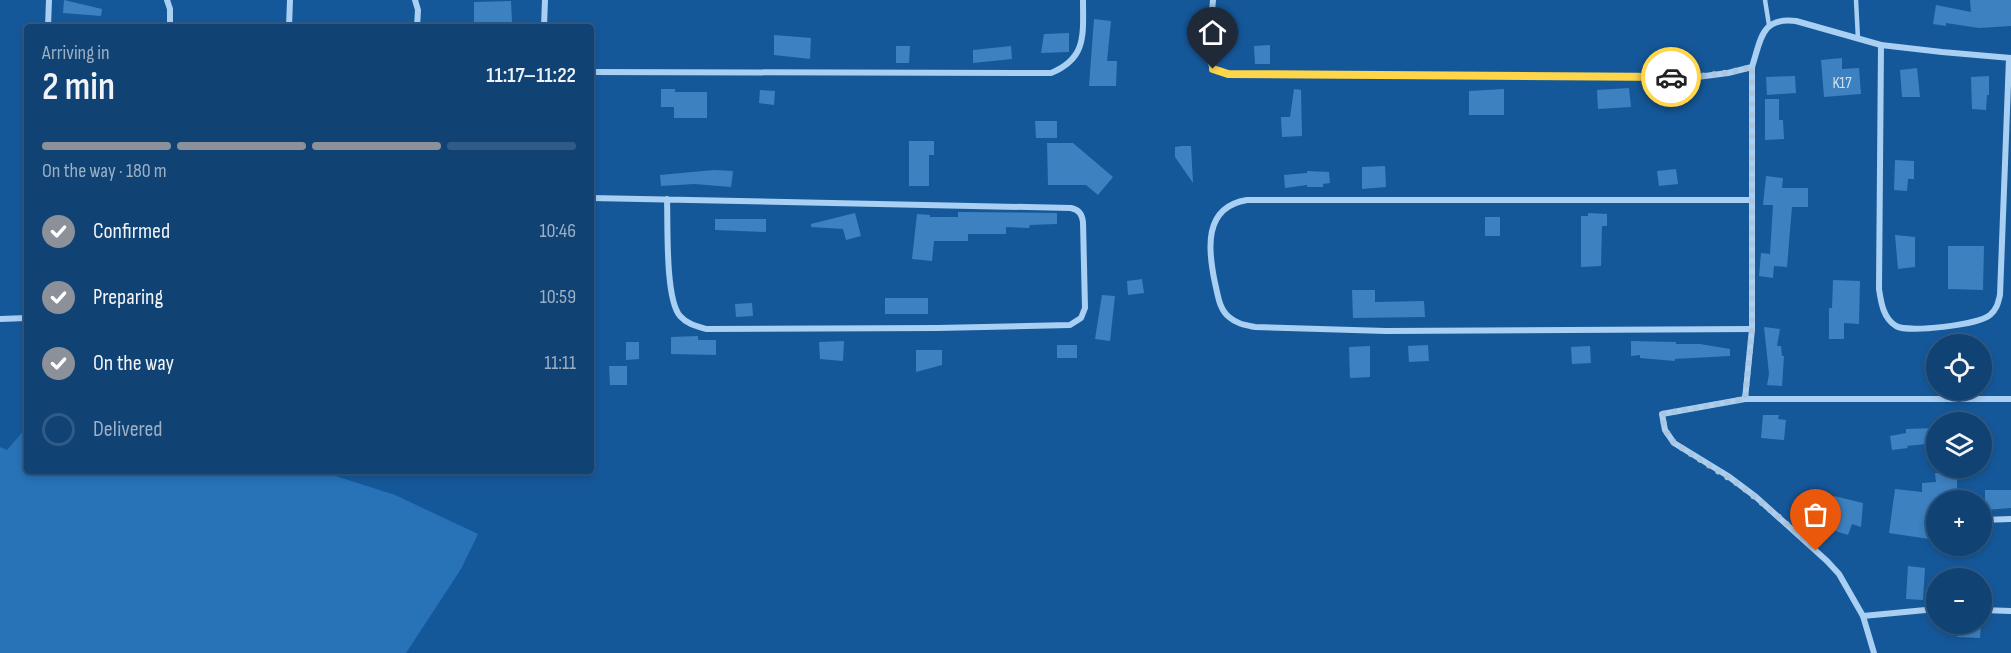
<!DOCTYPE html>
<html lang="en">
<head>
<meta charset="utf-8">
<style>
	body { margin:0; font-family:"Sofia Sans Condensed",sans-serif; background:#1e4d7c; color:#f1f3f6; height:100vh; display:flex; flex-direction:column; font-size:22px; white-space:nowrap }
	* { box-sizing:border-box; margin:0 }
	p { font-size:20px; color:#9cb0c5 }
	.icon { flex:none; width:33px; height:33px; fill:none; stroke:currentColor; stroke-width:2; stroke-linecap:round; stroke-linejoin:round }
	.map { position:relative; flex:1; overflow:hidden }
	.sheet { position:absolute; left:24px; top:24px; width:570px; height:450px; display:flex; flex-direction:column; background:#104274; border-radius:6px; box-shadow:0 3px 9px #0003,0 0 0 2px #305b86 }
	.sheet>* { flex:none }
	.fabs { position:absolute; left:1926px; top:334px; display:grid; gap:12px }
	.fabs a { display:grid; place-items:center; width:66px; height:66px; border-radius:50%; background:#104274; box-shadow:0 3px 9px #0003,0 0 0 2px #305b86; font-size:30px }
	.pin { position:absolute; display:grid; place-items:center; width:51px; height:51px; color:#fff; margin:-62px -26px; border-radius:50% 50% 50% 0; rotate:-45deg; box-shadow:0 0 6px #0007 }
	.pin .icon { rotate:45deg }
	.courier { position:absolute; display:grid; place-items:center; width:60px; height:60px; margin:-30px; border:4px solid #ffd54a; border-radius:50%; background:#fff; color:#222; box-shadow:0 2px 8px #0007 }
	.overview em { font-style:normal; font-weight:600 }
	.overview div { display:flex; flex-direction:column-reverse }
	.overview { display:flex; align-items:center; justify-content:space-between; height:102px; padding:0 18px }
	h1 { font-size:39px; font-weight:600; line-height:45px }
	.bar { display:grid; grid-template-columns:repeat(4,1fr); gap:9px 6px; align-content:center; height:72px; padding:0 18px }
	.bar i { height:8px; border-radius:4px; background:#305b86 }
	.bar .active { background:#8c9099 }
	.bar p { grid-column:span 4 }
	ol { padding:0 18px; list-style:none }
	li { display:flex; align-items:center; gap:18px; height:66px }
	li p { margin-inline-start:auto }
	li .icon { padding:6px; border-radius:50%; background:#8c9099; color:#fff; stroke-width:4 }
	li:last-child { color:#9cb0c5 }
	li i { width:33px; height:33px; border:3px solid #305b86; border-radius:50% }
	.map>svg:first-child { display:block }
	.green { fill:#2872b8 }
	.building { fill:#3d81c1 }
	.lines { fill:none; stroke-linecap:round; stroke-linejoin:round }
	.lane { stroke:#a9cff2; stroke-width:4.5 }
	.street { stroke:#a9cff2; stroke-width:6 }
	.done { stroke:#adc5dc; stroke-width:6; stroke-dasharray:0 10.8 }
	.route { stroke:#ffd54a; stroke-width:8 }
	.labels { text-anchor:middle; stroke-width:5; stroke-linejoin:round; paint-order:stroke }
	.number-label { font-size:16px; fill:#cee0f0 }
</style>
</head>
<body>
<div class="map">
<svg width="2011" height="653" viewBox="0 0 2011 653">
	<rect width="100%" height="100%" fill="#15589a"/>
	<polygon class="green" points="27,427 27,471 320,471 395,495 478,534 461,569 406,653 0,653 0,447 7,450"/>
	<g class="building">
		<polygon points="64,0 102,9 101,16 63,13"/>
		<polygon points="1970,0 2011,0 2011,26 1979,28 1946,23 1946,26 1933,24 1936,5 1971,12"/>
		<polygon points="511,1 512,22 474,23 474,2"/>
		<polygon points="1094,19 1111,21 1107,61 1117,61 1116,86 1089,86"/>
		<polygon points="1069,33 1069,52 1041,53 1044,34"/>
		<polygon points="774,35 811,38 810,59 774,55"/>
		<polygon points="1270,45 1270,64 1255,64 1254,46"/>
		<polygon points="896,46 910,46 909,63 896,63"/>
		<polygon points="1011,46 1012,59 973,63 973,50"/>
		<polygon points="1842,58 1842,69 1859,68 1861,94 1824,97 1821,60"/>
		<polygon points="1917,68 1920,97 1902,97 1900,70"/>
		<polygon points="1795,76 1796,93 1767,95 1766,77"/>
		<polygon points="1989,76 1989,95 1987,95 1986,110 1972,109 1971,77"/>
		<polygon points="1629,88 1631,107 1598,109 1597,90"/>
		<polygon points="661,89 675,89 675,92 707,92 707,118 674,118 674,107 661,107"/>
		<polygon points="1294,89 1301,90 1302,136 1282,137 1281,117 1290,117"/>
		<polygon points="1504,89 1504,115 1469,115 1469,91"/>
		<polygon points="760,90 775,91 774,105 759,103"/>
		<polygon points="1765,99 1779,99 1779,120 1783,120 1784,139 1765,140"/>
		<polygon points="1035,121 1057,121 1057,138 1036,138"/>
		<polygon points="909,141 934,141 934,155 929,155 929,186 909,186"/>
		<polygon points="1047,143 1073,143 1113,177 1098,195 1086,185 1048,185"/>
		<polygon points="1182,146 1191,146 1193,183 1175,157 1175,147"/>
		<polygon points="1895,160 1914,161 1914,179 1908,179 1907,191 1894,190"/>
		<polygon points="1385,166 1386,187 1362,189 1362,167"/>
		<polygon points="1676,169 1678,184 1659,186 1657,171"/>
		<polygon points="714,170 733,171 731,187 694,184 661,186 660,175"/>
		<polygon points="1307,171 1329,172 1330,183 1323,184 1323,187 1307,187 1307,185 1285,188 1284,175 1307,173"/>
		<polygon points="1766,176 1783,178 1782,188 1808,188 1808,207 1792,207 1787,267 1774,266 1773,278 1759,276 1761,253 1770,254 1773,205 1763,205"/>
		<polygon points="958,212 1057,213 1057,224 1030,225 1029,228 1006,227 1006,234 968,234 968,241 934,241 932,261 912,259 917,214 930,215 930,217 958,217"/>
		<polygon points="855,213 861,236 846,240 843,229 811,227 811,224"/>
		<polygon points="1588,213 1607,214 1607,226 1602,226 1601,266 1581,267 1581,216 1588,216"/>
		<rect x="1485" y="217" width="15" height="19"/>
		<polygon points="715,219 766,219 766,232 715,230"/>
		<polygon points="1895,235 1915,237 1915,267 1898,269"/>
		<polygon points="1948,246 1984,246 1983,290 1948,289"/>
		<polygon points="1142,279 1144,293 1128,295 1127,281"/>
		<polygon points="1833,280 1860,281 1859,324 1844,323 1844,339 1829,339 1829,308 1832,308"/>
		<polygon points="1352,290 1375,290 1375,302 1424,301 1425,317 1353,318"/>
		<polygon points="1102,295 1115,296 1110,341 1095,339"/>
		<rect x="885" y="298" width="43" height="16"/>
		<polygon points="752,303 753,316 736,317 735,304"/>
		<polygon points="1764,327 1780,329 1777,346 1781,346 1782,356 1784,356 1782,386 1767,385 1769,374"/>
		<polygon points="698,336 698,340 716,340 716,355 671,354 671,337"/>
		<polygon points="844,341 843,361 820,359 819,342"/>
		<polygon points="1631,341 1676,342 1676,344 1700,344 1730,349 1730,356 1675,359 1675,361 1640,358 1640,355 1631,356"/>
		<polygon points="626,342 639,342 639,359 626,360"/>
		<rect x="1057" y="345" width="20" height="13"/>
		<polygon points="1428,345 1429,361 1409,362 1408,346"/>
		<polygon points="1370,346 1370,377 1350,378 1349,347"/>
		<polygon points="1590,346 1591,363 1572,364 1571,347"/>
		<polygon points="916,350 942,350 942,365 916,372"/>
		<polygon points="609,366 627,366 627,385 610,385"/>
		<polygon points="1763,415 1779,415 1778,419 1786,420 1784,440 1761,438"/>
		<polygon points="1936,428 1936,443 1907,446 1908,448 1892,450 1890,436 1906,433 1906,429"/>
		<polygon points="1935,473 1957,474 1957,501 1934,501 1935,516 1926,518 1924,521 1927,527 1935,526 1936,540 1889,533 1895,489 1922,492 1922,483 1936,482"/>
		<polygon points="1985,490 2011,490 2011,508 1985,510"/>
		<polygon points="1834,496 1863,503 1861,527 1852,524 1848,535 1826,528"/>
		<polygon points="1908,566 1925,568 1923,600 1906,599"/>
		<polygon points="1958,624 1981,624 1980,638 1957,637"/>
	</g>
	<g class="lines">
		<g class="lane">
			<polyline points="1765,0 1769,25"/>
			<polyline points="1856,0 1858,39"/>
		</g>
		<g class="street">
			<polyline points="167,0 170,9 170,27"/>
			<polyline points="415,0 418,10 417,27"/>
			<polyline points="1213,0 1208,56 1213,69 1228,74 1697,77 1728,73 1752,67"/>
			<polyline points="48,27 49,0"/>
			<polyline points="289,27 290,0"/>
			<polyline points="544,27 545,0"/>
			<path d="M1881,45L1879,289C1881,302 1883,318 1896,326C1909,333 1978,325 1990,315C1997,309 1998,303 2000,295L2009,58"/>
			<path d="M591,72L1051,73C1087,58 1083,35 1083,0"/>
			<path d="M591,198L1071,208C1079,210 1082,214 1083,222L1085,308L1081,318L1070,325L937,328L706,329C696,326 687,324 680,316C665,299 668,224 667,199"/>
			<path d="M1751,200H1247C1203,207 1208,250 1215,283C1218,295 1219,309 1229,317C1237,324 1245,325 1255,327L1386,331L1752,329"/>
			<polyline points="0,319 27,318"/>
			<path d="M1745,399L1752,329V67C1761,39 1761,17 1796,21L1881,45L1942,52L2011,58"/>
			<polyline points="1982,520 2011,519"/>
			<polyline points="1929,522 1936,521"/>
			<polyline points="1982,610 2011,611"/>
			<polyline points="1863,616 1936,609"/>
			<polyline points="1874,653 1863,616 1839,574 1827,561 1756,497 1728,476 1674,443 1665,430 1662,414 1745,399 2011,399"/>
		</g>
	</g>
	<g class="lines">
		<path class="done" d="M1671,77C1699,77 1725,74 1752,67V329L1745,399L1662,414L1665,430L1674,443L1741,486L1779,517L1816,551"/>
		<polyline class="route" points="1213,69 1228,74 1671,77"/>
	</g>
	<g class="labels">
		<g class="number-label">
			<text x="1842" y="88">K17</text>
		</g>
	</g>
</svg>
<div class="fabs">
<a><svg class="icon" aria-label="locate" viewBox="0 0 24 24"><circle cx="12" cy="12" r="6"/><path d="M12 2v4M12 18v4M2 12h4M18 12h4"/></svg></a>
<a><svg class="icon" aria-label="layers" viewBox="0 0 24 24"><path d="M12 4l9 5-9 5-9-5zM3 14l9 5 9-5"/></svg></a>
<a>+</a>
<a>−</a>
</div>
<div class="pin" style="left:1816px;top:551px;background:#ea580c"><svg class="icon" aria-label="bag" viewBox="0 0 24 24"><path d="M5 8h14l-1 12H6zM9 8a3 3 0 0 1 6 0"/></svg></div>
<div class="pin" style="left:1213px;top:69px;background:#1f2937"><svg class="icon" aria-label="home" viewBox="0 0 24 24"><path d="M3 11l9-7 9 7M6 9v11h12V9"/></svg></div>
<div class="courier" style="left:1671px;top:77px"><svg class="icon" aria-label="car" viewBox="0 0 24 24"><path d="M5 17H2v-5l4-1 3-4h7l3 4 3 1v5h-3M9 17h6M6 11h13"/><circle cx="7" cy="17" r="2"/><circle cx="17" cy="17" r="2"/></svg></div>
<section class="sheet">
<div class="overview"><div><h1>2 min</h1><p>Arriving in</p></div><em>11:17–11:22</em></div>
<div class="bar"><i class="active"></i><i class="active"></i><i class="active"></i><i></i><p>On the way · 180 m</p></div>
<ol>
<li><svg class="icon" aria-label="check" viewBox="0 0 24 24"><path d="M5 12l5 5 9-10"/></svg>Confirmed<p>10:46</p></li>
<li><svg class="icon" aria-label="check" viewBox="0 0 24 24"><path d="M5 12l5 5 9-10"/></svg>Preparing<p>10:59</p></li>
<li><svg class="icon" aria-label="check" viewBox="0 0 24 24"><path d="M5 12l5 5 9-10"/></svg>On the way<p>11:11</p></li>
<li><i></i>Delivered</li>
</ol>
</section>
</div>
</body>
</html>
